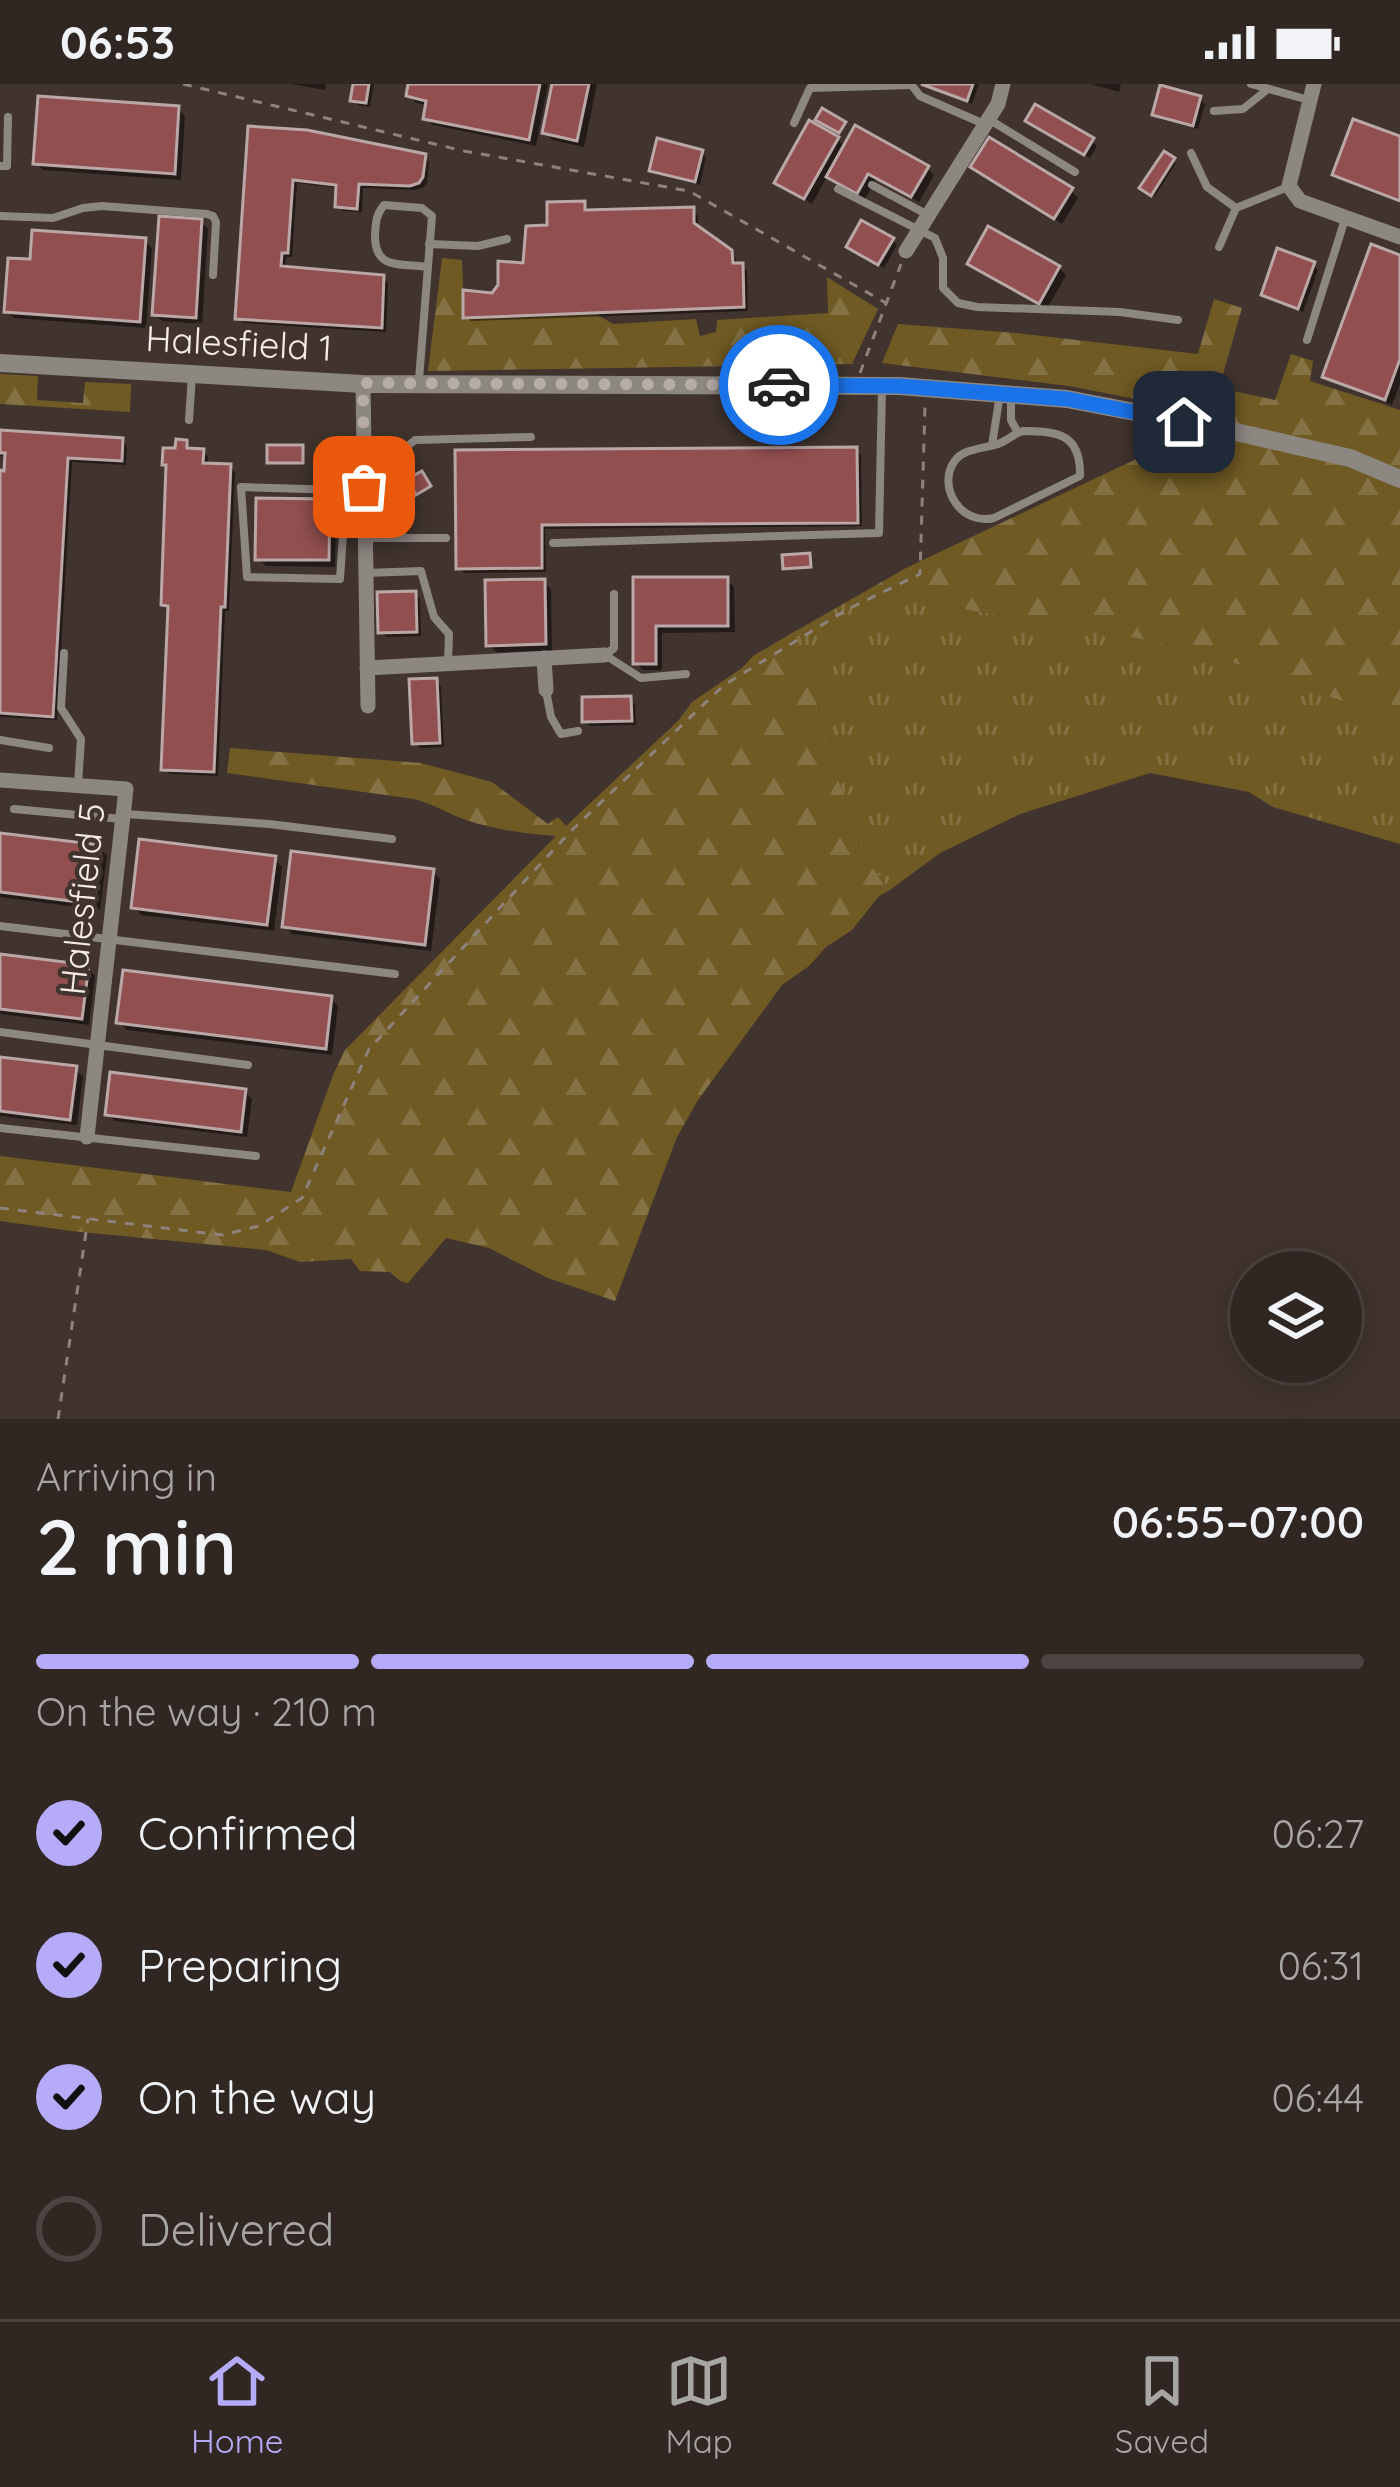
<!DOCTYPE html>
<html lang="en">
<head>
<meta charset="utf-8">
<style>
	body { margin:0; font-family:Quicksand,sans-serif; background:#3d332f; color:#f1f3f6; height:100vh; display:flex; flex-direction:column; font-size:45px; white-space:nowrap }
	* { box-sizing:border-box; margin:0 }
	p { font-size:39px; color:#a8a5a5 }
	.icon { flex:none; width:66px; height:66px; fill:none; stroke:currentColor; stroke-width:2; stroke-linecap:round; stroke-linejoin:round }
	.map { position:relative; height:1335px; overflow:hidden }
	.panel { display:flex; flex-direction:column; background:#312722; flex:1 }
	.panel>* { flex:none }
	.fabs { position:absolute; left:1230px; top:1167px; display:grid; gap:24px }
	.fabs a { display:grid; place-items:center; width:132px; height:132px; border-radius:50%; background:#312722; box-shadow:0 6px 30px #0003,0 0 0 3px #4c4440; font-size:60px }
	.pin { position:absolute; display:grid; place-items:center; width:102px; height:102px; color:#fff; margin:-51px; border-radius:24px; box-shadow:0 6px 18px #0006 }
	.courier { position:absolute; display:grid; place-items:center; width:120px; height:120px; margin:-60px; border:9px solid #1a73e8; border-radius:50%; background:#fff; color:#222; box-shadow:0 3px 15px #0007 }
	.head em { font-style:normal; font-weight:600 }
	.head div { display:flex; flex-direction:column-reverse }
	.head { display:flex; align-items:center; justify-content:space-between; height:204px; padding:0 36px }
	h1 { font-size:78px; font-weight:600; line-height:90px }
	.bar { display:grid; grid-template-columns:repeat(4,1fr); gap:18px 12px; align-content:center; height:144px; padding:0 36px }
	.bar i { height:15px; border-radius:9px; background:#4c4440 }
	.bar .current { background:#b6abf8 }
	.bar p { grid-column:span 4 }
	ol { padding:0 36px; list-style:none }
	li { display:flex; align-items:center; gap:36px; height:132px }
	li p { margin-inline-start:auto }
	li .icon { padding:12px; border-radius:50%; background:#b6abf8; color:#111; stroke-width:4 }
	li:last-child { color:#a8a5a5 }
	li i { width:66px; height:66px; border:6px solid #4c4440; border-radius:50% }
	.status { display:flex; justify-content:space-between; align-items:center; height:84px; padding:0 60px; background:#312722; direction:ltr }
	.status svg { height:33px; fill:currentColor }
	.tab-bar { display:flex; justify-content:space-around; align-items:center; height:168px; border-top:3px solid #4c4440; background:#312722; font-size:33px; color:#a8a5a5 }
	.tab-bar a { display:grid; justify-items:center; gap:6px }
	.tab-bar .current { color:#b6abf8 }
	.map>svg:first-child { display:block }
	.grass { fill:url(#grass-tufts) }
	.forest { fill:url(#forest-firs) }
	.shadow { fill:#0007 }
	.building { fill:#924f50; stroke:#baa7a7; stroke-width:3 }
	.lines { fill:none; stroke-linecap:round; stroke-linejoin:round }
	.path { stroke:#8e827d; stroke-width:3; stroke-dasharray:9 9; stroke-linecap:butt }
	.service { stroke:#8d8782; stroke-width:8 }
	.minor { stroke:#8d8782; stroke-width:15 }
	.tertiary { stroke:#8d8782; stroke-width:18 }
	.done { stroke:#b7aca8; stroke-width:12; stroke-dasharray:0 21.6 }
	.route { stroke:#1a73e8; stroke-width:15 }
	.labels { text-anchor:middle; stroke-width:9; stroke-linejoin:round; paint-order:stroke }
	.street-label { font-size:36px; fill:#f6ede9; stroke:#41342e }
</style>
</head>
<body>
<div class="status"><b>06:53</b><svg viewBox="0 0 49 12"><path d="M0 12V9h3v3zM5 12V6h3v6zM10 12V3h3v9zM15 12V0h3v12zM26 1h20v11H26zM47 4h2v5h-2z"/></svg></div>
<div class="map">
<svg width="1400" height="1335" viewBox="0 0 1400 1335">
	<defs>
		<pattern id="grass-tufts" width="24" height="20" patternUnits="userSpaceOnUse" patternTransform="scale(3)"><rect width="24" height="20" fill="#705a24"/><path d="M3 7l-1-3M5 7V3M7 7l1-3M15 17l-1-3M17 17v-4M19 17l1-3" fill="none" stroke="#857244"/></pattern>
		<pattern id="forest-firs" width="22" height="20" patternUnits="userSpaceOnUse" patternTransform="scale(3)"><rect width="22" height="20" fill="#705a24"/><path d="M5 1l3.5 6h-7zM16 11l3.5 6h-7z" fill="#857244"/></pattern>
	</defs>
	<rect width="100%" height="100%" fill="#41342e"/>
	<polygon class="grass" points="878,500 938,521 1142,555 1246,582 1400,638 1400,760 1273,723 1249,708 1150,689 1020,730 940,769 890,806 859,766 857,743 838,696 830,649 820,629 815,603 787,552"/>
	<g class="forest">
		<polygon points="442,174 462,176 464,233 596,230 613,240 696,235 700,252 716,248 717,236 828,229 827,193 878,225 852,280 428,287"/>
		<polygon points="1214,215 1242,224 1219,304 1275,316 1291,270 1313,277 1310,297 1400,326 1400,638 1245,582 1142,555 938,521 878,500 906,484 1189,350 1203,328 1069,302 882,279 898,240 1016,249 1198,270"/>
		<polygon points="0,290 38,292 37,316 83,319 85,298 131,300 130,328 0,320"/>
		<path d="M787,552L815,603L820,629L830,649L838,696L857,743L859,766L890,806L879,812L852,846L826,863L809,882L782,901L698,1016L677,1053L615,1217L548,1194L489,1164L446,1154L408,1199L400,1197L390,1188L360,1187L351,1175L300,1178L266,1166L71,1147L0,1137V1072L291,1108L333,991L345,966L556,752C528,750 497,746 469,737C450,731 434,720 414,715L227,689L230,664L421,679L492,698L548,740L558,733L566,742L678,637L692,618L742,584L753,572Z"/>
	</g>
	<g class="shadow">
		<polygon points="291,0 326,0 325,6"/>
		<polygon points="356,0 374,0 370,23 358,21 353,16"/>
		<polygon points="411,0 548,0 536,62 433,41 426,34 428,21 416,19 409,11"/>
		<polygon points="555,0 597,0 584,63 552,56 545,48"/>
		<polygon points="924,0 979,0 972,20"/>
		<polygon points="1091,0 1121,0 1119,8"/>
		<polygon points="1200,15 1205,20 1198,45 1160,35 1155,30"/>
		<polygon points="178,25 185,32 181,96 43,86 36,79"/>
		<polygon points="1034,41 1092,57 1097,62 1090,74"/>
		<polygon points="250,45 424,73 429,78 427,99 424,103 416,106 363,104 362,128 343,127 338,122 339,104 297,99 292,173 286,173 285,186 383,194 388,199 386,248 244,239 239,234"/>
		<polygon points="837,55 846,64 927,84 934,91 919,118 876,95 865,115 837,100 828,91 812,120 778,98"/>
		<polygon points="701,68 706,73 700,101 657,91 652,86"/>
		<polygon points="1164,71 1176,79 1155,112 1143,104"/>
		<polygon points="974,83 1071,107 1078,114 1062,140 981,90"/>
		<polygon points="584,120 589,129 693,126 698,132 698,145 730,168 736,174 736,182 741,182 747,187 748,227 471,237 466,232 526,182 550,144"/>
		<polygon points="201,138 208,145 202,240 162,237 155,230"/>
		<polygon points="892,156 897,161 884,184 855,167"/>
		<polygon points="145,157 152,164 146,244 14,234 7,227 32,178"/>
		<polygon points="1400,174 1400,300 1392,321 1333,299 1326,292"/>
		<polygon points="970,179 1059,184 1066,191 1047,225 978,186"/>
		<polygon points="1313,181 1318,186 1303,228 1269,215 1264,210"/>
		<polygon points="0,349 122,357 127,362 126,381 72,378 57,636 0,633 0,389 6,390 7,373 0,372"/>
		<polygon points="186,359 191,367 203,368 208,373 207,382 230,383 235,388 229,527 225,527 218,692 170,690 164,685 171,527 164,520 169,385 165,380"/>
		<polygon points="856,366 861,371 862,442 545,445 546,488 464,489 459,484 458,369"/>
		<polygon points="328,418 336,425 335,483 266,482 258,475"/>
		<polygon points="636,496 727,496 734,503 735,548 662,549 662,586 643,586 636,579"/>
		<polygon points="544,498 551,505 552,567 496,568 489,560"/>
		<polygon points="415,510 420,515 421,552 386,553 381,547"/>
		<polygon points="436,597 441,602 444,663 420,664 415,659"/>
		<polygon points="630,615 635,621 636,641 590,642 585,637"/>
		<polygon points="0,752 99,764 107,771 100,826 0,813"/>
		<polygon points="274,775 282,783 274,847 141,831 134,823"/>
		<polygon points="433,788 440,795 431,867 292,850 285,842"/>
		<polygon points="0,873 88,884 95,892 89,941 0,930"/>
		<polygon points="331,915 338,922 332,971 127,946 119,938"/>
		<polygon points="0,976 75,985 83,993 77,1041 0,1032"/>
		<polygon points="245,1008 252,1015 247,1053 115,1037 108,1030"/>
	</g>
	<g class="building">
		<polygon points="353,0 369,0 366,19 350,17"/>
		<polygon points="408,0 540,0 529,56 423,35 426,17 406,12"/>
		<polygon points="552,0 589,0 577,57 542,49"/>
		<polygon points="921,0 973,0 967,17"/>
		<polygon points="1160,1 1201,12 1193,42 1152,31"/>
		<polygon points="38,12 179,22 175,90 33,80"/>
		<polygon points="1035,20 1094,54 1084,71 1025,37"/>
		<polygon points="822,24 846,38 839,49 815,36"/>
		<polygon points="1353,35 1400,52 1400,117 1332,91"/>
		<polygon points="809,36 839,53 804,115 774,99"/>
		<polygon points="855,41 929,82 911,113 868,90 857,110 826,93"/>
		<polygon points="248,42 307,46 426,70 423,93 419,99 410,102 359,100 357,125 335,123 336,101 293,96 288,169 282,169 281,182 384,191 382,244 235,235"/>
		<polygon points="989,53 1073,104 1054,135 970,83"/>
		<polygon points="657,54 703,66 695,98 649,87"/>
		<polygon points="1164,67 1175,74 1151,112 1139,104"/>
		<polygon points="585,117 585,126 694,123 694,139 732,166 733,179 743,179 744,223 463,234 463,206 492,209 498,201 498,177 523,179 526,142 547,141 547,118"/>
		<polygon points="159,132 202,135 196,234 152,231"/>
		<polygon points="861,136 894,154 878,181 846,163"/>
		<polygon points="988,142 1060,182 1039,220 967,180"/>
		<polygon points="32,146 146,154 140,238 4,228 8,174 30,175"/>
		<polygon points="1371,160 1400,171 1400,275 1385,316 1322,293"/>
		<polygon points="1277,164 1315,178 1298,225 1261,211"/>
		<polygon points="0,346 123,354 122,377 68,374 53,633 0,629 0,386 4,387 5,369 0,369"/>
		<polygon points="176,355 187,356 187,364 204,365 203,379 231,380 225,523 221,523 214,688 161,686 168,522 161,521 166,381 162,381 163,364 175,364"/>
		<rect x="267" y="361" width="36" height="18"/>
		<polygon points="857,363 858,439 542,441 542,484 456,485 455,366"/>
		<polygon points="422,387 431,402 416,411 407,395"/>
		<polygon points="256,414 330,415 329,476 255,476"/>
		<polygon points="810,469 811,483 783,485 782,471"/>
		<polygon points="633,493 728,493 728,542 656,542 656,580 633,580"/>
		<polygon points="545,495 546,560 486,562 485,496"/>
		<polygon points="416,507 417,548 378,549 377,508"/>
		<polygon points="437,594 440,659 412,660 409,595"/>
		<polygon points="631,612 632,637 582,638 582,613"/>
		<polygon points="0,749 101,761 94,820 0,808"/>
		<polygon points="139,755 276,772 267,841 131,824"/>
		<polygon points="291,767 434,785 425,861 282,843"/>
		<polygon points="0,870 89,881 82,935 0,925"/>
		<polygon points="123,886 332,912 326,965 116,939"/>
		<polygon points="0,973 77,982 70,1036 0,1027"/>
		<polygon points="110,988 246,1005 241,1048 105,1031"/>
	</g>
	<g class="lines">
		<g class="path">
			<polyline points="183,0 464,67 689,107 886,219"/>
			<polyline points="860,289 901,180"/>
			<polyline points="0,1124 222,1151 259,1142 302,1114 369,965 572,746 724,601 848,525 920,490 925,322"/>
			<polyline points="58,1335 88,1135"/>
		</g>
		<g class="service">
			<polyline points="911,0 920,12 984,40"/>
			<polyline points="1251,0 1309,16"/>
			<polyline points="1214,27 1243,25 1268,5"/>
			<polyline points="990,36 1075,88"/>
			<polyline points="794,39 810,4 911,1"/>
			<polyline points="1191,69 1207,103 1236,124"/>
			<polyline points="0,82 7,82 8,33"/>
			<polyline points="872,101 928,131"/>
			<polyline points="838,105 935,154 943,174 943,204 958,219 977,223 1120,228 1178,236"/>
			<polyline points="0,132 53,134 83,124 102,122 207,130 213,132 216,138 213,191"/>
			<polyline points="429,160 478,162 507,155"/>
			<polyline points="1219,163 1236,124 1288,103"/>
			<polyline points="1307,256 1345,135"/>
			<path d="M419,296L432,132L422,124L384,121C376,131 376,137 375,150C374,186 399,179 428,183"/>
			<polyline points="1011,312 1011,336 1017,347"/>
			<polyline points="189,336 192,291"/>
			<path d="M1023,347C1058,347 1081,350 1080,392L994,434C961,442 937,403 954,378C963,364 983,365 998,360C1008,356 1013,350 1023,347Z"/>
			<polyline points="992,361 1000,310"/>
			<polyline points="346,406 340,495 247,493 241,403 339,406 363,403"/>
			<polyline points="366,454 446,454"/>
			<polyline points="402,454 404,365 415,356 531,353"/>
			<polyline points="553,459 879,449 882,303"/>
			<polyline points="366,489 421,487 434,533 449,550 448,578"/>
			<polyline points="614,510 614,564 605,571 641,594 686,590"/>
			<polyline points="64,569 61,624 81,655 78,700"/>
			<polyline points="546,607 551,633 561,650 578,647"/>
			<polyline points="0,656 49,664"/>
			<polyline points="14,725 122,735"/>
			<polyline points="126,730 269,740 392,755"/>
			<polyline points="0,842 395,890"/>
			<polyline points="0,948 248,981"/>
			<polyline points="0,1044 256,1072"/>
		</g>
		<g class="minor">
			<polyline points="1314,0 1289,102 1300,117 1400,153"/>
			<polyline points="906,167 998,20 1003,0"/>
			<polyline points="363,300 368,622"/>
			<polyline points="544,574 546,606"/>
			<polyline points="367,584 605,571"/>
			<polyline points="0,696 126,705 87,1053"/>
		</g>
		<polyline class="tertiary" points="0,279 363,300 899,302 1067,315 1223,345 1350,374 1400,395"/>
	</g>
	<g class="lines">
		<polyline class="done" points="364,403 363,299 779,301"/>
		<polyline class="route" points="779,301 899,302 1067,315 1184,338"/>
	</g>
	<g class="labels">
		<g class="street-label">
			<text transform="translate(239 259) rotate(3)" y="13">Halesfield 1</text>
			<text transform="translate(82 815) rotate(-84)" y="13">Halesfield 5</text>
		</g>
	</g>
</svg>
<div class="fabs">
<a><svg class="icon" aria-label="layers" viewBox="0 0 24 24"><path d="M12 4l9 5-9 5-9-5zM3 14l9 5 9-5"/></svg></a>
</div>
<div class="pin" style="left:364px;top:403px;background:#ea580c"><svg class="icon" aria-label="bag" viewBox="0 0 24 24"><path d="M5 8h14l-1 12H6zM9 8a3 3 0 0 1 6 0"/></svg></div>
<div class="pin" style="left:1184px;top:338px;background:#1f2937"><svg class="icon" aria-label="home" viewBox="0 0 24 24"><path d="M3 11l9-7 9 7M6 9v11h12V9"/></svg></div>
<div class="courier" style="left:779px;top:301px"><svg class="icon" aria-label="car" viewBox="0 0 24 24"><path d="M5 17H2v-5l4-1 3-4h7l3 4 3 1v5h-3M9 17h6M6 11h13"/><circle cx="7" cy="17" r="2"/><circle cx="17" cy="17" r="2"/></svg></div>
</div>
<section class="panel">
<div class="head"><div><h1>2 min</h1><p>Arriving in</p></div><em>06:55–07:00</em></div>
<div class="bar"><i class="current"></i><i class="current"></i><i class="current"></i><i></i><p>On the way · 210 m</p></div>
<ol>
<li><svg class="icon" aria-label="check" viewBox="0 0 24 24"><path d="M5 12l5 5 9-10"/></svg>Confirmed<p>06:27</p></li>
<li><svg class="icon" aria-label="check" viewBox="0 0 24 24"><path d="M5 12l5 5 9-10"/></svg>Preparing<p>06:31</p></li>
<li><svg class="icon" aria-label="check" viewBox="0 0 24 24"><path d="M5 12l5 5 9-10"/></svg>On the way<p>06:44</p></li>
<li><i></i>Delivered</li>
</ol>
</section>
<nav class="tab-bar">
<a class="current"><svg class="icon" aria-label="home" viewBox="0 0 24 24"><path d="M3 11l9-7 9 7M6 9v11h12V9"/></svg>Home</a>
<a><svg class="icon" aria-label="map" viewBox="0 0 24 24"><path d="M3 6l6-2 6 2 6-2v14l-6 2-6-2-6 2zM9 4v14M15 6v14"/></svg>Map</a>
<a><svg class="icon" aria-label="saved" viewBox="0 0 24 24"><path d="M7 4h10v16l-5-4-5 4z"/></svg>Saved</a>
</nav>
</body>
</html>
